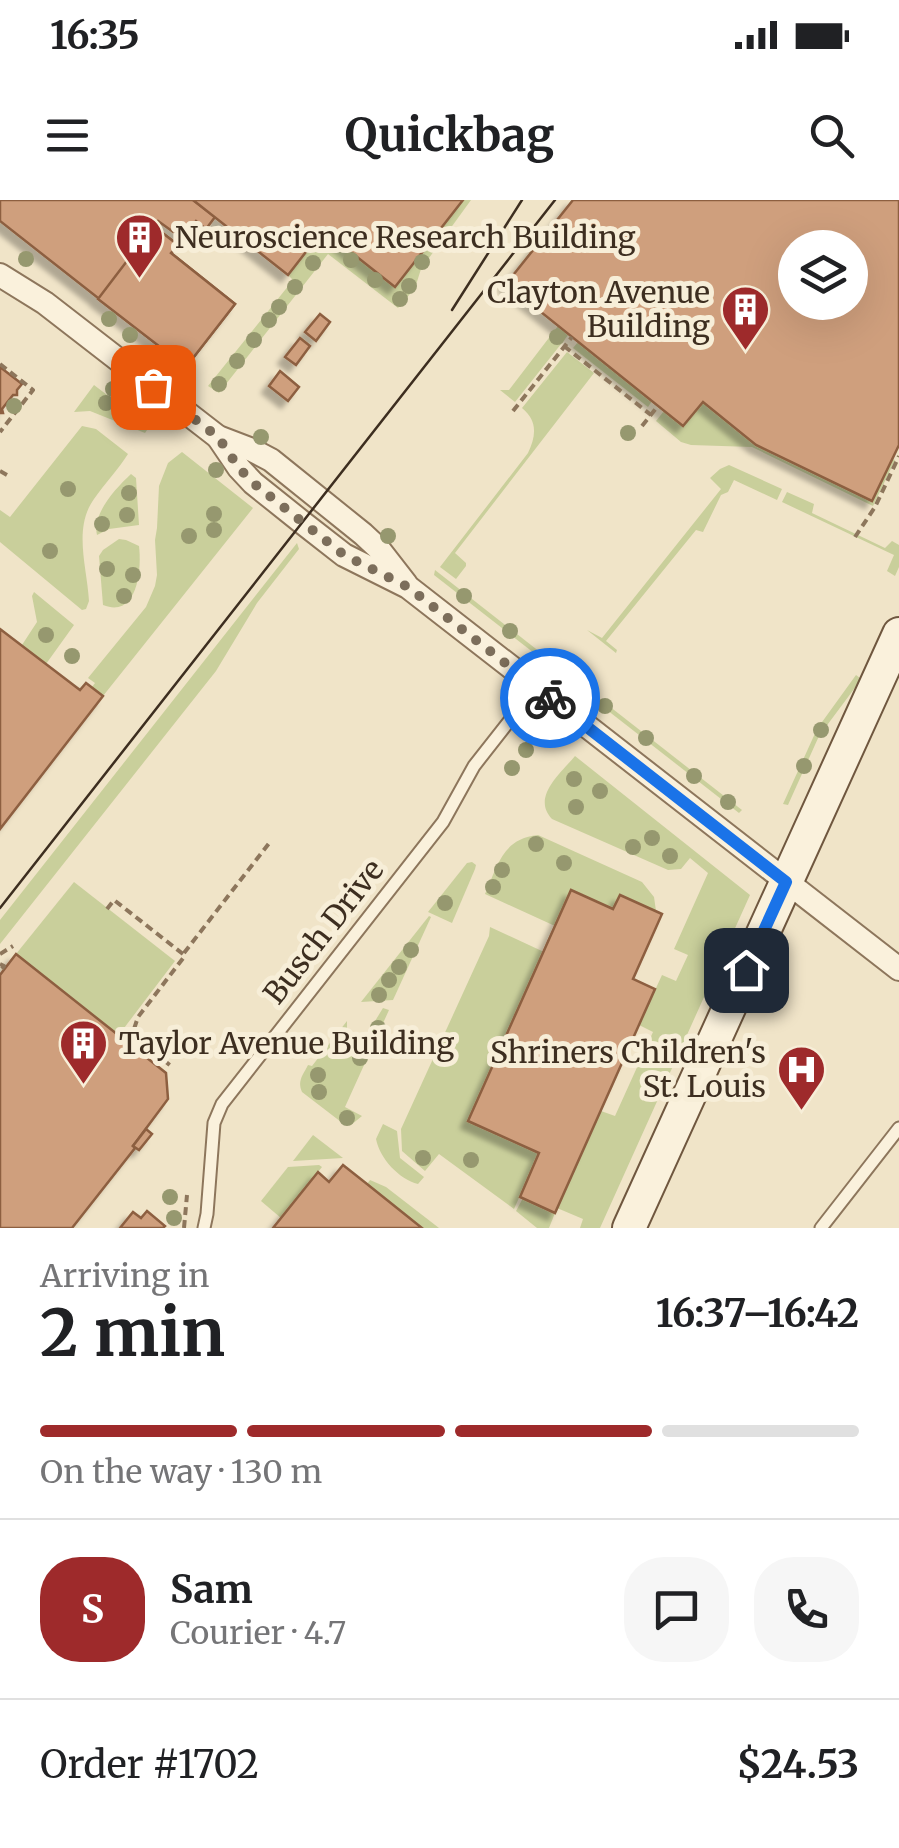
<!DOCTYPE html>
<html lang="en">
<head>
<meta charset="utf-8">
<style>
	body { margin:0; font-family:Merriweather,serif; background:#f6f6f6; color:#202124; height:100vh; display:flex; flex-direction:column; font-size:38px; white-space:nowrap }
	* { box-sizing:border-box; margin:0 }
	p { font-size:32px; color:#757577 }
	.icon { flex:none; width:55px; height:55px; fill:none; stroke:currentColor; stroke-width:2; stroke-linecap:round; stroke-linejoin:round }
	.map { position:relative; height:1028px; overflow:hidden }
	.side { display:flex; flex-direction:column; background:#fff; flex:1 }
	.side>* { flex:none }
	.fabs { position:absolute; left:778px; top:30px; display:grid; gap:20px }
	.fabs a { display:grid; place-items:center; width:90px; height:90px; border-radius:50%; background:#fff; box-shadow:0 10px 40px #0002; font-size:50px }
	.pin { position:absolute; display:grid; place-items:center; width:85px; height:85px; color:#fff; margin:-42px; border-radius:20px; box-shadow:0 5px 15px #0006 }
	.courier { position:absolute; display:grid; place-items:center; width:100px; height:100px; margin:-50px; border:8px solid #1a73e8; border-radius:50%; background:#fff; color:#222; box-shadow:0 2px 12px #0007 }
	.head em { font-style:normal; font-weight:700 }
	.head div { display:flex; flex-direction:column-reverse }
	.head { display:flex; align-items:center; justify-content:space-between; height:170px; padding:0 40px }
	h1 { font-size:65px; font-weight:700; line-height:75px }
	.bar { display:grid; grid-template-columns:repeat(4,1fr); gap:15px 10px; align-content:center; height:120px; padding:0 40px }
	.bar i { height:12px; border-radius:8px; background:#e0e0e0 }
	.bar .selected { background:#9e2a2b }
	.bar p { grid-column:span 4 }
	.line { display:flex; align-items:center; gap:25px; padding:0 40px; border-top:2px solid #e0e0e0 }
	.line div { flex:1 }
	.round { display:grid; place-items:center; flex:none; width:105px; height:105px; border-radius:40px; background:#f6f6f6 }
	.status { display:flex; justify-content:space-between; align-items:center; height:70px; padding:0 50px; background:#fff; direction:ltr }
	.status svg { height:28px; fill:currentColor }
	header { display:flex; justify-content:space-between; align-items:center; height:130px; padding:0 40px; background:#fff; font-size:45px; font-weight:700 }
	.map>svg:first-child { display:block }
	.green { fill:#c9cf9b }
	.building { fill:#cf9f7d; stroke:#8d5f41; stroke-width:2.5; fill-rule:evenodd; filter:url(#shadow) }
	.lines { fill:none; stroke-linecap:round; stroke-linejoin:round }
	.lane-casing { stroke:#8d765c; stroke-width:15 }
	.street-casing { stroke:#8d765c; stroke-width:26 }
	.secondary-casing { stroke:#6f573f; stroke-width:36 }
	.path { stroke:#8d765c; stroke-width:4; stroke-dasharray:8 5; stroke-linecap:butt }
	.lane { stroke:#faf1dc; stroke-width:11 }
	.street { stroke:#faf1dc; stroke-width:22 }
	.secondary { stroke:#faf1dc; stroke-width:32 }
	.tram { stroke:#3d2e20; stroke-width:2.5 }
	.tree { fill:#96986f }
	.done { stroke:#7c6e5b; stroke-width:10; stroke-dasharray:0 18 }
	.route { stroke:#1a73e8; stroke-width:12 }
	.labels { text-anchor:middle; stroke-width:10; stroke-linejoin:round; paint-order:stroke }
	.poi-label { font-size:30px; fill:#3d2e20; stroke:#f7eed8; text-anchor:start }
	.street-label { font-size:30px; fill:#3d2e20; stroke:#f7eed8 }
</style>
</head>
<body>
<div class="status"><b>16:35</b><svg viewBox="0 0 49 12"><path d="M0 12V9h3v3zM5 12V6h3v6zM10 12V3h3v9zM15 12V0h3v12zM26 1h20v11H26zM47 4h2v5h-2z"/></svg></div>
<header><svg class="icon" aria-label="menu" viewBox="0 0 24 24"><path d="M4 6h16M4 12h16M4 18h16"/></svg>Quickbag<svg class="icon" aria-label="search" viewBox="0 0 24 24"><circle cx="10" cy="10" r="6"/><path d="M15 15l6 6"/></svg></header>
<div class="map">
<svg width="899" height="1028" viewBox="0 0 899 1028">
	<defs>
		<filter id="shadow"><feDropShadow dx="-7" dy="7" stdDeviation="2.5" flood-color="#0004"/></filter>
	</defs>
	<rect width="100%" height="100%" fill="#f0e4c8"/>
	<g class="green">
		<polygon points="463,0 471,0 421,69 415,88 398,108 328,54 219,193 208,186 293,80 288,75 323,30"/>
		<polygon points="558,126 569,134 515,202 500,190 509,190"/>
		<polygon points="578,142 652,201 648,207 573,148"/>
		<path d="M567,152L594,173L455,353L466,363V366L456,379L440,367L528,253C536,236 538,221 522,208Z"/>
		<polygon points="94,185 149,227 145,233 90,211 74,212"/>
		<polygon points="703,202 756,245 871,300 892,259 895,260 873,306 752,247 691,245 681,242 656,221 664,211 683,226"/>
		<path d="M82,226L96,229L128,254C118,270 105,283 94,299C73,328 87,367 89,401L86,409L82,410L0,342V310L10,317Z"/>
		<polygon points="182,252 253,308 103,496 92,487 95,483 88,478 146,407 155,386 157,375 155,340 157,328 159,286 168,263"/>
		<polygon points="729,265 782,289 777,300 734,280 728,292 721,295 703,332 696,330 606,441 617,450 616,453 587,430 602,438 721,289 710,278 720,269"/>
		<path d="M131,274L136,278L139,325L109,329L97,335C92,314 115,289 131,274Z"/>
		<polygon points="787,292 814,304 812,313 885,348 892,341 899,345 899,367 895,376 887,371 894,355 782,302"/>
		<path d="M119,339L126,340L139,346C142,370 137,419 103,405L99,356L103,350Z"/>
		<polygon points="297,343 299,349 257,403 216,471 0,744 0,720"/>
		<polygon points="435,370 742,610 739,613 434,375"/>
		<polygon points="34,392 74,425 46,464 22,445 37,422 32,396"/>
		<polygon points="856,475 860,478 860,481 819,536 788,605 783,604 817,529"/>
		<path d="M575,556L750,695L600,1028H580L583,1019L557,1008L601,911L615,916L653,832L639,825L662,775L676,781L688,755L674,749L708,673L690,658L681,669L668,670L552,619C531,597 561,573 575,556Z"/>
		<path d="M538,635L642,682L654,697L656,711L620,695L613,709L555,726L485,694C498,665 502,639 538,635Z"/>
		<polygon points="472,662 476,665 475,669 452,723 428,712 467,663"/>
		<polygon points="74,682 175,761 118,836 16,754"/>
		<polygon points="429,716 431,717 393,800 361,802"/>
		<polygon points="490,727 544,752 468,921 539,953 514,1009 439,954 425,971 402,951 401,929 489,736"/>
		<path d="M383,808L389,810L345,907L362,916L351,925H345L302,892C297,881 303,875 308,865L312,866L347,821V832L361,844Z"/>
		<path d="M383,924L397,931L400,958L424,977L418,984C399,979 380,959 376,939Z"/>
		<polygon points="313,935 343,958 293,961"/>
		<polygon points="319,965 322,967 281,1018 261,1001 288,967"/>
		<polygon points="370,980 386,987 439,1028 422,1028 367,984"/>
		<polygon points="523,998 555,1013 549,1028 537,1028 516,1011"/>
	</g>
	<g class="building">
		<polygon points="0,0 193,0 215,17 206,29 196,21 183,39 158,21 146,36 153,41 160,31 178,45 171,53 235,104 186,167 0,21"/>
		<polygon points="193,0 463,0 395,87 323,30 288,75"/>
		<path d="M573,0H899V245L872,301L756,245L703,202L683,226L506,84ZM795,48H850V102H795Z"/>
		<polygon points="160,31 178,45 171,53 235,104 186,167 98,99 146,36 153,41"/>
		<polygon points="320,114 330,122 316,141 305,132"/>
		<polygon points="300,138 310,146 296,165 285,157"/>
		<polygon points="0,167 22,184 17,190 17,195 13,195 2,209 3,213 0,213"/>
		<polygon points="280,171 299,187 288,201 269,186"/>
		<polygon points="0,429 80,490 86,483 103,496 0,629"/>
		<polygon points="571,690 613,709 620,695 662,714 633,779 655,789 555,1013 520,997 539,953 468,921"/>
		<polygon points="16,754 166,873 168,899 133,946 135,948 72,1028 0,1028 0,775"/>
		<polygon points="146,929 152,934 139,950 133,946"/>
		<polygon points="343,965 367,984 422,1028 273,1028 318,972 329,982"/>
		<polygon points="147,1011 165,1026 163,1028 120,1028 133,1012 141,1018"/>
	</g>
	<g class="lines">
		<defs>
			<g id="lane">
				<polyline points="204,1028 207,1014 214,923 222,904 443,622 474,566 536,487"/>
				<polyline points="821,1028 899,928"/>
			</g>
			<g id="street">
				<polyline points="0,75 45,103 218,237 252,250 271,260 363,334 378,348 406,384"/>
				<polyline points="218,237 239,268 253,283 303,323 344,355 408,387 899,769"/>
			</g>
			<polyline id="secondary" points="629,1028 899,434"/>
		</defs>
		<use href="#lane" class="lane-casing"/>
		<use href="#street" class="street-casing"/>
		<use href="#secondary" class="secondary-casing"/>
		<g class="path">
			<polyline points="564,146 651,215"/>
			<polyline points="0,164 33,190 0,232"/>
			<polyline points="513,211 572,137"/>
			<polyline points="642,226 658,206"/>
			<polyline points="0,271 7,275"/>
			<polyline points="855,337 875,307 899,256"/>
			<polyline points="107,709 114,700 183,754 184,757 138,817 134,829 140,841 171,866"/>
			<polyline points="184,753 270,642"/>
			<polyline points="0,754 13,746"/>
			<polyline points="0,764 4,766 0,771"/>
			<polyline points="122,839 130,836 136,839"/>
			<polyline points="184,1028 187,995"/>
		</g>
		<use href="#lane" class="lane"/>
		<use href="#street" class="street"/>
		<use href="#secondary" class="secondary"/>
		<g class="tram">
			<polyline points="452,110 522,0"/>
			<polyline points="0,708 555,0"/>
		</g>
	</g>
	<g class="tree">
		<circle cx="440" cy="40" r="8"/>
		<circle cx="330" cy="43" r="8"/>
		<circle cx="26" cy="59" r="8"/>
		<circle cx="351" cy="60" r="8"/>
		<circle cx="422" cy="62" r="8"/>
		<circle cx="313" cy="63" r="8"/>
		<circle cx="375" cy="80" r="8"/>
		<circle cx="409" cy="86" r="8"/>
		<circle cx="295" cy="87" r="8"/>
		<circle cx="400" cy="99" r="8"/>
		<circle cx="279" cy="107" r="8"/>
		<circle cx="109" cy="119" r="8"/>
		<circle cx="269" cy="120" r="8"/>
		<circle cx="130" cy="135" r="8"/>
		<circle cx="557" cy="137" r="8"/>
		<circle cx="254" cy="140" r="8"/>
		<circle cx="237" cy="161" r="8"/>
		<circle cx="172" cy="168" r="8"/>
		<circle cx="219" cy="184" r="8"/>
		<circle cx="113" cy="189" r="8"/>
		<circle cx="106" cy="203" r="8"/>
		<circle cx="14" cy="206" r="8"/>
		<circle cx="136" cy="207" r="8"/>
		<circle cx="127" cy="220" r="8"/>
		<circle cx="628" cy="233" r="8"/>
		<circle cx="261" cy="237" r="8"/>
		<circle cx="216" cy="270" r="8"/>
		<circle cx="68" cy="289" r="8"/>
		<circle cx="129" cy="293" r="8"/>
		<circle cx="214" cy="314" r="8"/>
		<circle cx="127" cy="315" r="8"/>
		<circle cx="102" cy="324" r="8"/>
		<circle cx="214" cy="330" r="8"/>
		<circle cx="189" cy="336" r="8"/>
		<circle cx="388" cy="336" r="8"/>
		<circle cx="50" cy="351" r="8"/>
		<circle cx="107" cy="369" r="8"/>
		<circle cx="133" cy="375" r="8"/>
		<circle cx="124" cy="396" r="8"/>
		<circle cx="464" cy="396" r="8"/>
		<circle cx="510" cy="431" r="8"/>
		<circle cx="46" cy="435" r="8"/>
		<circle cx="72" cy="456" r="8"/>
		<circle cx="556" cy="468" r="8"/>
		<circle cx="605" cy="506" r="8"/>
		<circle cx="821" cy="530" r="8"/>
		<circle cx="646" cy="538" r="8"/>
		<circle cx="526" cy="550" r="8"/>
		<circle cx="804" cy="566" r="8"/>
		<circle cx="512" cy="568" r="8"/>
		<circle cx="694" cy="576" r="8"/>
		<circle cx="574" cy="579" r="8"/>
		<circle cx="600" cy="591" r="8"/>
		<circle cx="728" cy="602" r="8"/>
		<circle cx="576" cy="607" r="8"/>
		<circle cx="652" cy="638" r="8"/>
		<circle cx="536" cy="644" r="8"/>
		<circle cx="633" cy="647" r="8"/>
		<circle cx="670" cy="656" r="8"/>
		<circle cx="564" cy="663" r="8"/>
		<circle cx="502" cy="670" r="8"/>
		<circle cx="493" cy="687" r="8"/>
		<circle cx="445" cy="703" r="8"/>
		<circle cx="411" cy="750" r="8"/>
		<circle cx="399" cy="767" r="8"/>
		<circle cx="389" cy="780" r="8"/>
		<circle cx="379" cy="795" r="8"/>
		<circle cx="378" cy="828" r="8"/>
		<circle cx="360" cy="858" r="8"/>
		<circle cx="318" cy="875" r="8"/>
		<circle cx="319" cy="892" r="8"/>
		<circle cx="347" cy="918" r="8"/>
		<circle cx="423" cy="958" r="8"/>
		<circle cx="471" cy="960" r="8"/>
		<circle cx="170" cy="997" r="8"/>
		<circle cx="174" cy="1018" r="8"/>
	</g>
	<g class="lines">
		<polyline class="done" points="153,187 218,237 239,268 252,282 344,355 408,387 550,498"/>
		<polyline class="route" points="550,498 786,682 746,770"/>
	</g>
	<defs>
		<symbol id="building-pin" viewBox="-11 -11 22 30"><path d="M0 17L-7.5 6A9.5 9.5 0 1 1 7.5 6Z" fill="#9e2a2b" stroke="#f7eed8"/><path d="M-4-6H4V6H1V3H-1V6H-4ZM-2.5-4.3h1.7v1.8h-1.7ZM.8-4.3h1.7v1.8H.8ZM-2.5-1h1.7V.8h-1.7ZM.8-1h1.7V.8H.8Z" fill="#fff"/></symbol>
		<symbol id="hospital-pin" viewBox="-11 -11 22 30"><path d="M0 17L-7.5 6A9.5 9.5 0 1 1 7.5 6Z" fill="#9e2a2b" stroke="#f7eed8"/><path d="M-5-5h3v3.5h4V-5h3V5h-3V1.5h-4V5h-3Z" fill="#fff"/></symbol>
	</defs>
	<g fill-rule="evenodd">
		<use href="#building-pin" x="112" y="10" width="55" height="75"/>
		<use href="#building-pin" x="718" y="82" width="55" height="75"/>
		<use href="#building-pin" x="56" y="816" width="55" height="75"/>
		<use href="#hospital-pin" x="774" y="842" width="55" height="75"/>
	</g>
	<g class="labels">
		<g class="poi-label">
			<text x="175" y="48">Neuroscience Research Building</text>
			<text x="710" y="103" text-anchor="end">Clayton Avenue<tspan x="710" dy="34">Building</tspan></text>
			<text x="119" y="854">Taylor Avenue Building</text>
			<text x="766" y="863" text-anchor="end">Shriners Children's<tspan x="766" dy="34">St. Louis</tspan></text>
		</g>
		<g class="street-label">
			<text transform="translate(324 732) rotate(-52)" y="10">Busch Drive</text>
		</g>
	</g>
</svg>
<div class="fabs">
<a><svg class="icon" aria-label="layers" viewBox="0 0 24 24"><path d="M12 4l9 5-9 5-9-5zM3 14l9 5 9-5"/></svg></a>
</div>
<div class="pin" style="left:153px;top:187px;background:#ea580c"><svg class="icon" aria-label="bag" viewBox="0 0 24 24"><path d="M5 8h14l-1 12H6zM9 8a3 3 0 0 1 6 0"/></svg></div>
<div class="pin" style="left:746px;top:770px;background:#1f2937"><svg class="icon" aria-label="home" viewBox="0 0 24 24"><path d="M3 11l9-7 9 7M6 9v11h12V9"/></svg></div>
<div class="courier" style="left:550px;top:498px"><svg class="icon" aria-label="bike" viewBox="0 0 24 24"><circle cx="6" cy="16" r="4"/><circle cx="18" cy="16" r="4"/><path d="M6 16l4-8h5l3 8M10 8l3 8H6M13 5h3"/></svg></div>
</div>
<section class="side">
<div class="head"><div><h1>2 min</h1><p>Arriving in</p></div><em>16:37–16:42</em></div>
<div class="bar"><i class="selected"></i><i class="selected"></i><i class="selected"></i><i></i><p>On the way · 130 m</p></div>
<div class="line" style="height:180px"><b class="round" style="background:#9e2a2b;color:#fff">S</b><div><b>Sam</b><p>Courier · 4.7</p></div><a class="round"><svg class="icon" aria-label="chat" viewBox="0 0 24 24"><path d="M4 5h16v11H9l-5 4z"/></svg></a><a class="round"><svg class="icon" aria-label="phone" viewBox="0 0 24 24"><path d="M5 4h4l2 5-3 2q2 4 5 5l2-3 5 2v4C11 20 4 13 5 4z"/></svg></a></div>
<div class="line" style="height:130px"><div>Order #1702</div><b>$24.53</b></div>
</section>
</body>
</html>
